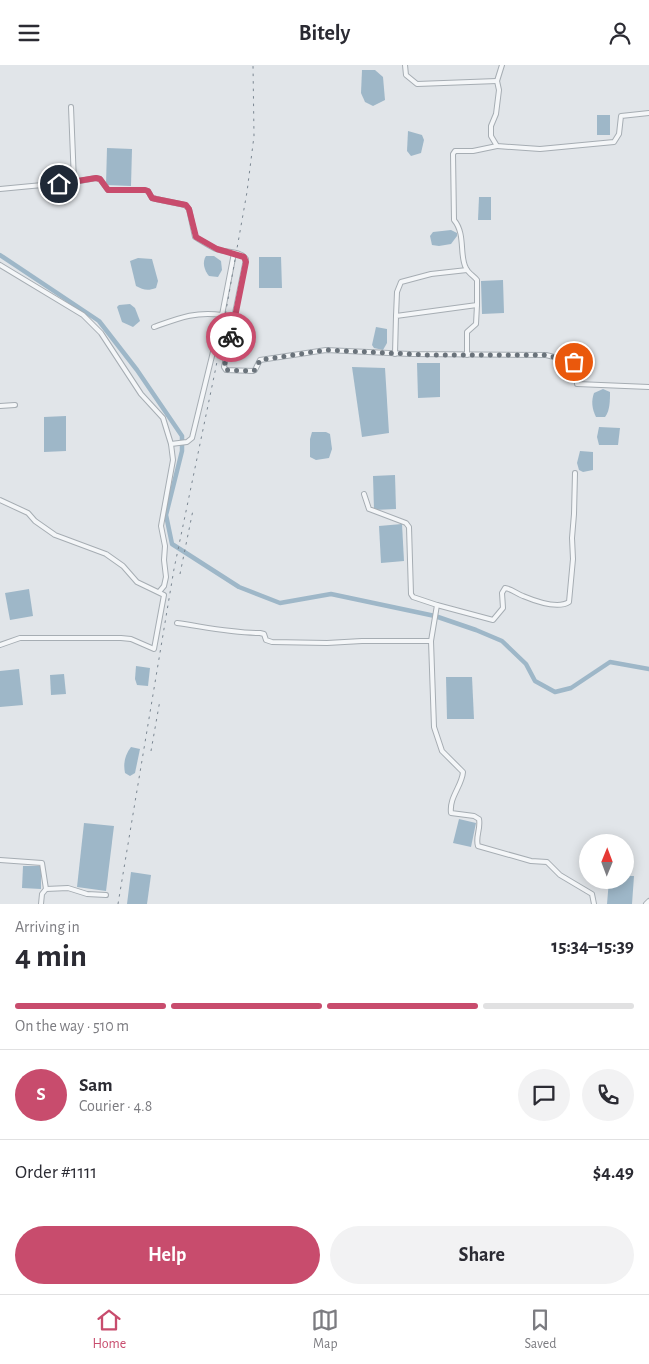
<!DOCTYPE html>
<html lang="en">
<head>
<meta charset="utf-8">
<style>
	body { margin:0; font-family:"Alegreya Sans",sans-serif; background:#f2f2f3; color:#2b2b33; height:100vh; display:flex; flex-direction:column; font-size:19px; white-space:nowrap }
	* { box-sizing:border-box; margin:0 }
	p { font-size:16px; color:#7c7c81 }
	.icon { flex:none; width:28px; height:28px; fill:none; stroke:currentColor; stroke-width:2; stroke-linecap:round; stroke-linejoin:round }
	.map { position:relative; height:839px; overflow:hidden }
	.panel { display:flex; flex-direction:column; background:#fff; flex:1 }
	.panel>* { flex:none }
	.needle { width:32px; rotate:1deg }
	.controls { position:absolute; left:579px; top:769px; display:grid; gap:10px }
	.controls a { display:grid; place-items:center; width:55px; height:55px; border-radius:50%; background:#fff; box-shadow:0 2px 12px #0003; font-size:25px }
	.pin { position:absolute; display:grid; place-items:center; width:42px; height:42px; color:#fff; margin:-21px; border:2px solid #fff; border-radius:50%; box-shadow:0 1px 5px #0007 }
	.courier { position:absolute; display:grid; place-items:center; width:50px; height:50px; margin:-25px; border:4px solid #c84c6d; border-radius:50%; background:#fff; color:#222; box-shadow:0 1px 6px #0007 }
	.head em { font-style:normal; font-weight:700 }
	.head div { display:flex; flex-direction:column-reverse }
	.head { display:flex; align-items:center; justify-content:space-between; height:85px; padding:0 15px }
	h1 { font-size:32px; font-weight:700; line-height:38px }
	.bar { display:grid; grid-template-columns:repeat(4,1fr); gap:8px 5px; align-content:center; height:60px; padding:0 15px }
	.bar i { height:6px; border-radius:4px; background:#e1e1e2 }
	.bar .selected { background:#c84c6d }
	.bar p { grid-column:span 4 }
	.line { display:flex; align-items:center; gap:12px; padding:0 15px; border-top:1px solid #e1e1e2 }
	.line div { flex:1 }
	.round { display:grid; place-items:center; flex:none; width:52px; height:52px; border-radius:26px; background:#f2f2f3 }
	.action { display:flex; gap:10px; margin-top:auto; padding:10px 15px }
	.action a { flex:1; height:58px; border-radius:30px; background:#c84c6d; color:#fff; font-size:20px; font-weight:700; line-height:58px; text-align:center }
	.action a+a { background:#f2f2f3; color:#2b2b33 }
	header { display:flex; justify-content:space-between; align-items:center; height:65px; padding:0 15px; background:#fff; font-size:22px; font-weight:700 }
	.tab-bar { display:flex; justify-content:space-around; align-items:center; height:70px; border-top:1px solid #e1e1e2; background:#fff; font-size:14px; color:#7c7c81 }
	.tab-bar a { display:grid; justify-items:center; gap:2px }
	.tab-bar .selected { color:#c84c6d }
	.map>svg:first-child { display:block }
	.water { fill:#9eb7c8 }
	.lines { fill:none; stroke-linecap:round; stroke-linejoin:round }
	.canal { stroke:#9eb7c8; stroke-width:4.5 }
	.minor-casing { stroke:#a6adb3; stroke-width:6 }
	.minor { stroke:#f4f6f8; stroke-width:4 }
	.rail { stroke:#7b8792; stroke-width:1; stroke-dasharray:2.5 5; stroke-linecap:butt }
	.done { stroke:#6a737b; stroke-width:5; stroke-dasharray:0 9 }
	.route { stroke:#c84c6d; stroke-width:6 }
</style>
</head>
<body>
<header><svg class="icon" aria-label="menu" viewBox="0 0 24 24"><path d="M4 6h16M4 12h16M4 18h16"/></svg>Bitely<svg class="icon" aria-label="person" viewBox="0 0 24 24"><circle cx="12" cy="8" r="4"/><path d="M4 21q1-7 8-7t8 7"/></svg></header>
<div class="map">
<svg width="649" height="839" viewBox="0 0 649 839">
	<rect width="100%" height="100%" fill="#e1e5e9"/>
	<g class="water">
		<polygon points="362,5 375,5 383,12 385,35 373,41 365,37 361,28"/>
		<rect x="597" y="50" width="13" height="20"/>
		<polygon points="408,66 422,70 424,75 421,88 411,91 407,86"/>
		<polygon points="107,83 132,84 131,121 106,120"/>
		<polygon points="479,132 491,132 491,155 478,155"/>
		<polygon points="451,165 457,168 457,171 451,179 439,181 432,180 430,171 433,167"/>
		<path d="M206,191H214L221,196L222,205L218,212L209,211C204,205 202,197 206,191Z"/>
		<polygon points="259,192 281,192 282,223 259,223"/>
		<path d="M138,193L152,194L158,216L156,223C148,226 143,225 136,221L130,196Z"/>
		<polygon points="503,215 504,248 482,249 481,216"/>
		<polygon points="130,239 135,243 140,256 133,262 122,257 117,242 119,240"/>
		<polygon points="376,262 387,264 387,278 383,285 374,283 372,280"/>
		<polygon points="417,298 440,298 440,332 418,333"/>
		<polygon points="352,302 385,303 389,368 362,372"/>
		<path d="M603,324L610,327C610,335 610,346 605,352H596C592,344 591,336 594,328Z"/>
		<polygon points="66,351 66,386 44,387 44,352"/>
		<polygon points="599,362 620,363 618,380 599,380 597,372"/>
		<polygon points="312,367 326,367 330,369 332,384 329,393 316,395 310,392 310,374"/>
		<polygon points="580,386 593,387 593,405 583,407 579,405 577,398"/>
		<polygon points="395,410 396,444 374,445 373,411"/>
		<polygon points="402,459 404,496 381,498 379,461"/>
		<polygon points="29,524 33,551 10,555 5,528"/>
		<polygon points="136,601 150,603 148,621 137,620 135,614"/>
		<polygon points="19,604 23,640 0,642 0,606"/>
		<polygon points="64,609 66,629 51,630 50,610"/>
		<polygon points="446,612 472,612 474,654 447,654"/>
		<path d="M131,682L140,684L135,708L130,711L125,708C123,698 125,690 131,682Z"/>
		<polygon points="459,754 476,758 471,782 453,778"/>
		<polygon points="84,758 114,761 106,826 77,822"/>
		<polygon points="23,801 41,801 41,824 22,823"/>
		<polygon points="131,807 151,810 147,839 127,839"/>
		<polygon points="625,811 634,811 632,839 607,839 609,815 625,815"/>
	</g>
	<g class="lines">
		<polyline class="canal" points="0,190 99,256 137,305 182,371 182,386 166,450 172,479 239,522 280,538 331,529 435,551 476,565 502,576 526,599 535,616 555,627 571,623 610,597 649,604"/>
		<defs>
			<g id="minor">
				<polyline points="405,0 406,10 417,19 497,16"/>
				<polyline points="502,0 497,16 499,25 496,49 491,61 491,71 497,81 540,84 614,77 619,69 621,51 649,48"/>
				<polyline points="71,42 74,117"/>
				<path d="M0,124L74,117L96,113L100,114L108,125H145L148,126L152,133L156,134L185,140L189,144L195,172C200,175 211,182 216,184C226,188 239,185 246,194L224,302L226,305L253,306L255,305L260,295L326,285L410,289L546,290L574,297L577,300V319L649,322"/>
				<polyline points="0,200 83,250 101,268 141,329 163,353 171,379 173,395 161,461 165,481 164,495 166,512 164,521 159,527"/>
				<polyline points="396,251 397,227 401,217 431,209 467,205"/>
				<path d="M154,262C179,253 196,246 222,250L234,188"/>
				<path d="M395,289L396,251L477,240V215C474,211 468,208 466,203C459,191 466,169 454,155L453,89L455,86H473L497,81"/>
				<polyline points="467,290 467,267 476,259 477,240"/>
				<polyline points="0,341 15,340"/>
				<polyline points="171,379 187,377 192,373 222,250"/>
				<polyline points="364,429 369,444 406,458 409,462 411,529 413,532 437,540 431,576"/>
				<polyline points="0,435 28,448 35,456 55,470 106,489 123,501 137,517 164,530 154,584 131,574 121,573 20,573 0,580"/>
				<path d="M437,540L493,555L503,543L502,528L505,523C512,524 517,529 523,531C535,536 558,544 569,537L573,494L572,473L574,449L575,408"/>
				<path d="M177,558C205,562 232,568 260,568L264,569L266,575L272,577L327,578L362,576H431L434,662L442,686L463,707C462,721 449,732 451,748L474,751L479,754C481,764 475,772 478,781L531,796L547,797L560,810L592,829L594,839"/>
				<polyline points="0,795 42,798 46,824"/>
				<polyline points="41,839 42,829 46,824 68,823 87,829 106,830"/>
				<polyline points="646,839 649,836"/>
			</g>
		</defs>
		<use href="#minor" class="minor-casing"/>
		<use href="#minor" class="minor"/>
		<g class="rail">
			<polyline points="180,509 193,445"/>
			<polyline points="151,686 160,635"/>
			<polyline points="118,839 174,504 216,302 247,127 254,71 253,0"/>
		</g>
	</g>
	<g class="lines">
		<polyline class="done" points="231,272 224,302 226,305 253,306 255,305 260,295 326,285 429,290 546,290 574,297"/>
		<polyline class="route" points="59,119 96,113 100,114 108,125 145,125 148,126 152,133 156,134 186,140 189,144 196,172 217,184 244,192 246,197 231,272"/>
	</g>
</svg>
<div class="controls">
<a><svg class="needle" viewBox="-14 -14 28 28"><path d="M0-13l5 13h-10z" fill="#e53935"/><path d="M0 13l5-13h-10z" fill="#7c7c81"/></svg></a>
</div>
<div class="pin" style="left:574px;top:297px;background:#ea580c"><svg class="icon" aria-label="bag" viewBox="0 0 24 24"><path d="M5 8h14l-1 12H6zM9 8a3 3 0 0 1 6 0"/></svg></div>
<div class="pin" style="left:59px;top:119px;background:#1f2937"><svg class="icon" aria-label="home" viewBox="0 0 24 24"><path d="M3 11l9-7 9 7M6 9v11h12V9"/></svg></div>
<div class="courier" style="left:231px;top:272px"><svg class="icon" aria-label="bike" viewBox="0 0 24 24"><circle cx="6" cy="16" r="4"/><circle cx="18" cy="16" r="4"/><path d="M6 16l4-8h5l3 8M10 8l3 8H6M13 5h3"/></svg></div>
</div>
<section class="panel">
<div class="head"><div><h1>4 min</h1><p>Arriving in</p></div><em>15:34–15:39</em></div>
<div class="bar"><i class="selected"></i><i class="selected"></i><i class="selected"></i><i></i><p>On the way · 510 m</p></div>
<div class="line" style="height:90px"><b class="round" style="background:#c84c6d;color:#fff">S</b><div><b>Sam</b><p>Courier · 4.8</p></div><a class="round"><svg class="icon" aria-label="chat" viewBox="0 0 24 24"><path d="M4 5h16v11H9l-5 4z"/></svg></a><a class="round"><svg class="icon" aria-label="phone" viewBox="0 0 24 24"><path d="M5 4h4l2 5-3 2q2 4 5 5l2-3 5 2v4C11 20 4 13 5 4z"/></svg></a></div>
<div class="line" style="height:65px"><div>Order #1111</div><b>$4.49</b></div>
<div class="action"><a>Help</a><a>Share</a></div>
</section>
<nav class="tab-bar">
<a class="selected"><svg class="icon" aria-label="home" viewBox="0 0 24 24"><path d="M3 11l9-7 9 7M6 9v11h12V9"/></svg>Home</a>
<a><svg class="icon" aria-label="map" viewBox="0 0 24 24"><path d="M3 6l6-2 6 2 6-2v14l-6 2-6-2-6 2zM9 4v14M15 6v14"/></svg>Map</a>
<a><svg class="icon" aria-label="saved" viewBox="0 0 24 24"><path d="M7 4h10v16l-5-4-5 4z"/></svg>Saved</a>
</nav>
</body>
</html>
